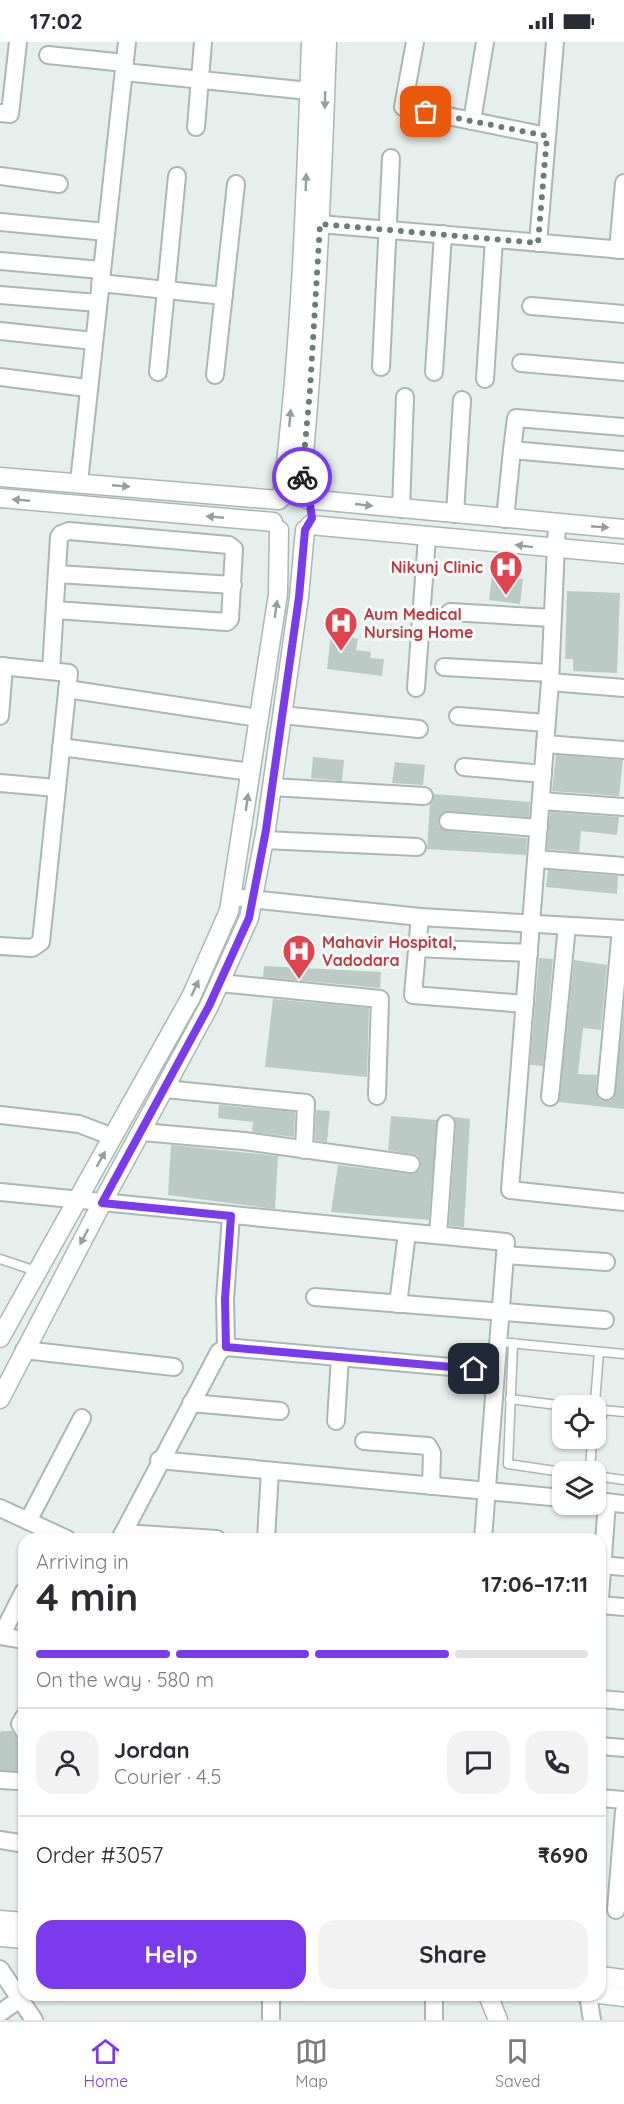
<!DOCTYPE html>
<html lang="en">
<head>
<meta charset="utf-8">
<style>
	body { margin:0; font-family:Quicksand,sans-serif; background:#f2f2f3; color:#2b2b33; height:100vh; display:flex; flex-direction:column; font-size:22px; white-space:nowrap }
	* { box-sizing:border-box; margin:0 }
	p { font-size:20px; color:#7c7c81 }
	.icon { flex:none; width:33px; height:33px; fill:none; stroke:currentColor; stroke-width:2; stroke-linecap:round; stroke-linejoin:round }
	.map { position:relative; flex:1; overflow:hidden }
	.panel { position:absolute; left:18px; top:1491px; width:588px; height:468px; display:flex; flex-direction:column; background:#fff; border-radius:18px; box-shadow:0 2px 4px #0004 }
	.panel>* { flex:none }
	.buttons { position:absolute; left:552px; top:1353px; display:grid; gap:12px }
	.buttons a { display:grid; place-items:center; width:54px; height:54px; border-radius:12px; background:#fff; box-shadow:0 2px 4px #0004; font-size:30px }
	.pin { position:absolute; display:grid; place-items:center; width:51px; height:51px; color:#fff; margin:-26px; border-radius:12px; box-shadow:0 3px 9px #0006 }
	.courier { position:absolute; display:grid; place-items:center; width:60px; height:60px; margin:-30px; border:4px solid #7c3aed; border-radius:50%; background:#fff; color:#222; box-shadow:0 2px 8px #0007 }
	.headline em { font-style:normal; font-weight:700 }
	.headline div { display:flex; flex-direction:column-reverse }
	.headline { display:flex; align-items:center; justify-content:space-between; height:102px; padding:0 18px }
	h1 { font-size:39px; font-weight:700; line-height:45px }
	.bar { display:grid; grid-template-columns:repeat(4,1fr); gap:9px 6px; align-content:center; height:72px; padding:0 18px }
	.bar i { height:8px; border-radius:4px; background:#e1e1e2 }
	.bar .on { background:#7c3aed }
	.bar p { grid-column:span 4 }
	.line { display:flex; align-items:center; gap:15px; padding:0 18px; border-top:2px solid #e1e1e2 }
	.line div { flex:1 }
	.round { display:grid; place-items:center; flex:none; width:63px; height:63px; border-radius:18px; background:#f2f2f3 }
	.cta { display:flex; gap:12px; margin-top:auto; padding:12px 18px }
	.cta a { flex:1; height:69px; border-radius:18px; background:#7c3aed; color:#fff; font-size:24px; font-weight:700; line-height:69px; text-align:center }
	.cta a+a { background:#f2f2f3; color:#2b2b33 }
	.status { display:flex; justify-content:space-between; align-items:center; height:42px; padding:0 30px; background:#fff; direction:ltr }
	.status svg { height:16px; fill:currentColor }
	.tabs { display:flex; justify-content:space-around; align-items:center; height:84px; border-top:2px solid #e1e1e2; background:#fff; font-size:16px; color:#7c7c81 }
	.tabs a { display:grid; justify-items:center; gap:3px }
	.tabs .on { color:#7c3aed }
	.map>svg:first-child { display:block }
	.building { fill:#bbcac4 }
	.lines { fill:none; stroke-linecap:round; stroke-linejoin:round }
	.service-casing { stroke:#a8b8b2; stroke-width:11 }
	.minor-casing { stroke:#a8b8b2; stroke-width:20 }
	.tertiary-casing { stroke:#a8b8b2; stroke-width:21 }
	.service { stroke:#fff; stroke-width:8 }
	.minor { stroke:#fff; stroke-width:16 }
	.tertiary { stroke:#fff; stroke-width:18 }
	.oneway { fill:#92a09c }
	.done { stroke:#687f78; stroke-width:6; stroke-dasharray:0 10.8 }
	.route { stroke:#7c3aed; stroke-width:8 }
	.labels { text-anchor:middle; stroke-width:6; stroke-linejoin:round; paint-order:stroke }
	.health-label { font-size:16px; font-weight:bold; fill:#be3a42; stroke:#f7fbf9; text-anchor:start }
</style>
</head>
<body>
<div class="status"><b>17:02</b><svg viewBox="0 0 49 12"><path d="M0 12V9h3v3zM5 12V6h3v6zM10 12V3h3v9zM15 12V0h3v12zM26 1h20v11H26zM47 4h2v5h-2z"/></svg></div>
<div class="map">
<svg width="624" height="1978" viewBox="0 0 624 1978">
	<rect width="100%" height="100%" fill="#e6efeb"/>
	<g class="building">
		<polygon points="492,534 523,537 520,562 489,558"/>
		<polygon points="567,549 620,551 617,631 573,629 573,617 565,617"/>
		<polygon points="332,584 354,587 353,596 358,597 356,608 371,610 370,616 384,617 382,634 327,627"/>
		<polygon points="556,713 623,718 619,754 552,749"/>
		<polygon points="313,715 344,718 342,739 311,736"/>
		<polygon points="395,720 425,723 423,743 392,741"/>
		<polygon points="434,752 530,760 529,775 449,769 443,770 438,778 439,784 447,789 527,796 526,813 427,807 430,762"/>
		<polygon points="550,770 619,775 617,793 581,789 579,810 547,807"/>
		<polygon points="548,828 618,834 617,852 546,845"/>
		<polygon points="539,916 553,917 543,1024 530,1023"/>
		<polygon points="574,918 607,923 601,988 583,986 578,1032 597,1033 596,1049 600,1058 610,1059 614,1055 624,968 624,1067 559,1060"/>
		<polygon points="264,924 381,930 380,946 263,935"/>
		<polygon points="273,957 369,966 367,1035 265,1025"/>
		<polygon points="219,1063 295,1070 294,1095 252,1090 253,1080 218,1076"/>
		<polygon points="316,1068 330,1069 327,1100 315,1098"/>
		<polygon points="391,1074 437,1078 429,1178 331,1170 338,1123 410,1132 420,1128 421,1119 417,1113 388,1108"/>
		<polygon points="454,1075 470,1077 464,1185 449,1184 456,1083"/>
		<polygon points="171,1103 278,1114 275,1167 168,1153"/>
		<polygon points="2,1689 12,1689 18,1698 24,1699 24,1731 0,1728 0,1690"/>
	</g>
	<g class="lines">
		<defs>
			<g id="service">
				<polyline points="0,1217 39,1230"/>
				<polyline points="509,1301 624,1312"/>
				<polyline points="513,1301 508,1422 562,1430"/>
				<polyline points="510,1357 565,1364"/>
				<polyline points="595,1360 599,1310"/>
				<polyline points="595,1360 603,1368 602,1374 596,1378"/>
				<polyline points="586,1364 595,1360"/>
				<polyline points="603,1368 624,1370"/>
				<polyline points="590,1430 592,1396"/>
				<polyline points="596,1434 624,1438"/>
			</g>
			<g id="minor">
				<polyline points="415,0 403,65 547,94"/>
				<polyline points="48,13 125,21"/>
				<polyline points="124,30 309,49"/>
				<polyline points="0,71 10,72 18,0"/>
				<polyline points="472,79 485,0"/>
				<polyline points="196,85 203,0"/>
				<polyline points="0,134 59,142"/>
				<polyline points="0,180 106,190"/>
				<polyline points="308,181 624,208"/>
				<polyline points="538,201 555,0"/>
				<polyline points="618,208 624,141"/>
				<polyline points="0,219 101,228"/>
				<polyline points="100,241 224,254"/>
				<polyline points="0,253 98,261"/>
				<polyline points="531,264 624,272"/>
				<polyline points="0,289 93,299"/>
				<polyline points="521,321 624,330"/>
				<polyline points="381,325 391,116"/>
				<polyline points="158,330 177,134"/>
				<polyline points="434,330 443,192"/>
				<polyline points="215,333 236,142"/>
				<polyline points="0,335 87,346"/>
				<polyline points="485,337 494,197"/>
				<polyline points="512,408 516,376 624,385"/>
				<polyline points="79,440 127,0"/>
				<polyline points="401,467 405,355"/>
				<polyline points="455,472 462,358"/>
				<polyline points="505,477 512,408 624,418"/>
				<polyline points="557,481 550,640 510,1148 624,1160"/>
				<polyline points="57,532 233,543"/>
				<polyline points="450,570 552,576"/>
				<polyline points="0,624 69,631 41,900 32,906 0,904"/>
				<polyline points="444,625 550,631"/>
				<polyline points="51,629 59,495 61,492 69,489 229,503 234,507 230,577 227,580 55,568"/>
				<polyline points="550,640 624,646"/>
				<polyline points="416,646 427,495"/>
				<polyline points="67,647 259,676"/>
				<polyline points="282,673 419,687"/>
				<polyline points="0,674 4,624"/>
				<polyline points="458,674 546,681"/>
				<polyline points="545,702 624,708"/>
				<polyline points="61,705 251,730"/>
				<polyline points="464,725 543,732"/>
				<polyline points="0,741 56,746"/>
				<polyline points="272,745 424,754"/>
				<polyline points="541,759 624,765"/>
				<polyline points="448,779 539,786"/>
				<polyline points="264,798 417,805"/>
				<polyline points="537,817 624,824"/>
				<polyline points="232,855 420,875 624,887"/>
				<polyline points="420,875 413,953 525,962"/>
				<polyline points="417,906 529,911"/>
				<polyline points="220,941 380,957 377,1054"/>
				<polyline points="165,1047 306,1061 304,1108"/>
				<polyline points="606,1049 621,887"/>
				<polyline points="550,1055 567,884"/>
				<polyline points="0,1073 79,1082 113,1095"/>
				<polyline points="142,1090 244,1099 411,1122"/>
				<polyline points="0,1150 506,1200 483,1497"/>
				<polyline points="438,1193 446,1082"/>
				<polyline points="505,1213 606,1220"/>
				<polyline points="315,1255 605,1278"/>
				<polyline points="398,1262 407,1191"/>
				<polyline points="226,1305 225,1257 231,1174"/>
				<polyline points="24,1308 174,1325"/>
				<polyline points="191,1361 280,1369"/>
				<polyline points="336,1379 340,1315"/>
				<polyline points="364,1399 428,1404 432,1411 431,1444"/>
				<polyline points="159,1418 562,1456"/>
				<polyline points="596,1459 624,1462"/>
				<polyline points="0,1466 67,1497"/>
				<polyline points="28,1479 82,1376"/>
				<polyline points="123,1491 217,1497"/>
				<polyline points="120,1497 219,1310 226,1305 496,1329"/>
				<polyline points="266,1497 270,1429"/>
				<polyline points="602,1523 624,1525"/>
				<polyline points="600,1556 607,1460"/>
				<polyline points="600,1563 624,1565"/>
				<polyline points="0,1594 24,1598"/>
				<polyline points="1,1594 24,1549"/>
				<polyline points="600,1657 624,1659"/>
				<polyline points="24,1675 20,1682 24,1689"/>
				<polyline points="600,1704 624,1706"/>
				<polyline points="0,1738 17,1739"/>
				<polyline points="600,1756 624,1758"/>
				<polyline points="0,1798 19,1801"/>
				<polyline points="616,1868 624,1769"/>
				<polyline points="0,1927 34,1978"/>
				<polyline points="434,1953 434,1978"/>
				<polyline points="588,1953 592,1978"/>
				<polyline points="0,1971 20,1957"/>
				<polyline points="271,1978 271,1953"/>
			</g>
			<g id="tertiary">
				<polyline points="0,435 279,458"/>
				<path d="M300,454C315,303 322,152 327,0"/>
				<path d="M282,455C301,304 306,152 311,0"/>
				<polyline points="0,456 273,480"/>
				<polyline points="306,457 624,487"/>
				<polyline points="310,483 624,512"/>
				<polyline points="0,1296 191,955 229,869 278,552 279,488"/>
				<polyline points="0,1357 102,1161 209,964 249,876 266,787 299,555 305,488"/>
				<polyline points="0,1878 24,1880"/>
				<polyline points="0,1895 24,1897"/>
				<polyline points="600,1934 624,1937"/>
				<polyline points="600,1952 624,1955"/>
				<polyline points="488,1953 498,1978"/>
			</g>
		</defs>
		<use href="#service" class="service-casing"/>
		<use href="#minor" class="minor-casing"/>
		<use href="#tertiary" class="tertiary-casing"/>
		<use href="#service" class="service"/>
		<use href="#minor" class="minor"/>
		<use href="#tertiary" class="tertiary"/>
	</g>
	<defs><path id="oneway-solid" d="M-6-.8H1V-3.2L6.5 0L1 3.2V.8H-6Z" transform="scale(1.5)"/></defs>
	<g class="oneway">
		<use href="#oneway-solid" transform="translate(325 58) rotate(91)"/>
		<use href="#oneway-solid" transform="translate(306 140) rotate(-88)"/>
		<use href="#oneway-solid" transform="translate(290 376) rotate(-85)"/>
		<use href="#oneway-solid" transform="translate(121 444) rotate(5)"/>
		<use href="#oneway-solid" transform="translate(21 458) rotate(-175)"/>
		<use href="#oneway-solid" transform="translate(364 463) rotate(6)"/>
		<use href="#oneway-solid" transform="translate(215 475) rotate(-175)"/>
		<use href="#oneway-solid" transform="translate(600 485) rotate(5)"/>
		<use href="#oneway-solid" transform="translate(524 504) rotate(-173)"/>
		<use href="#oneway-solid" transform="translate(276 567) rotate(-82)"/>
		<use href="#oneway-solid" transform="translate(247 760) rotate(-82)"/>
		<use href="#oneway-solid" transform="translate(195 946) rotate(-65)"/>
		<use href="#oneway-solid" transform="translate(101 1117) rotate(-61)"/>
		<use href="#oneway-solid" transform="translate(84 1195) rotate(118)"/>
	</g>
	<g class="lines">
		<polyline class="done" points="302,435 310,348 320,182 538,201 547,94 426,70"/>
		<polyline class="route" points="302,435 300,454 310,463 312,476 305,488 299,555 266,788 249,876 209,964 102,1161 231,1174 225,1257 226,1305 474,1327"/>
	</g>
	<defs>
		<symbol id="hospital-pin" viewBox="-11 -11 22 30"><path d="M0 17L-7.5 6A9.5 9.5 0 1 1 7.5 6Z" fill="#e0444e" stroke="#f7fbf9"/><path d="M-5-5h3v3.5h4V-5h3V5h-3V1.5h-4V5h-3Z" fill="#fff"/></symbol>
	</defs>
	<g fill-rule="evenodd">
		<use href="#hospital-pin" x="487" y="506" width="38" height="52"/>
		<use href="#hospital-pin" x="322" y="562" width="38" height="52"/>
		<use href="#hospital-pin" x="280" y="890" width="38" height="52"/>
	</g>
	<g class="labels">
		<g class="health-label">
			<text x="483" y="531" text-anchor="end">Nikunj Clinic</text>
			<text x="364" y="578">Aum Medical<tspan x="364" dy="18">Nursing Home</tspan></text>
			<text x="322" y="906">Mahavir Hospital,<tspan x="322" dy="18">Vadodara</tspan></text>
		</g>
	</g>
</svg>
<div class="buttons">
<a><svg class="icon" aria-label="locate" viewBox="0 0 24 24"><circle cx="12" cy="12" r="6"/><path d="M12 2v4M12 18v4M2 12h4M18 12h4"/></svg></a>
<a><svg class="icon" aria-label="layers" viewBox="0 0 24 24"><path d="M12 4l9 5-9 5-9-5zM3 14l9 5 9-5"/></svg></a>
</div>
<div class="pin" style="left:426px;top:70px;background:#ea580c"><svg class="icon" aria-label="bag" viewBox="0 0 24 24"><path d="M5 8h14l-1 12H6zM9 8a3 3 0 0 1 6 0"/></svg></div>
<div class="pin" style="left:474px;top:1327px;background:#1f2937"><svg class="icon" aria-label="home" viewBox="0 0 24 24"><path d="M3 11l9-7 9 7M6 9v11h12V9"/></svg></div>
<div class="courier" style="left:302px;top:435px"><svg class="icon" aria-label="bike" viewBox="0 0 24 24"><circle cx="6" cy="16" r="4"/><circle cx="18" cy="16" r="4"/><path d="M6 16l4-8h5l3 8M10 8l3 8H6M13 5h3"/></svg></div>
<section class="panel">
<div class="headline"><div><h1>4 min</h1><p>Arriving in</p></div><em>17:06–17:11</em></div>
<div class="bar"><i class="on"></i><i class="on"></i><i class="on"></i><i></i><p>On the way · 580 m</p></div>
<div class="line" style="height:108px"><a class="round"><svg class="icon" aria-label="person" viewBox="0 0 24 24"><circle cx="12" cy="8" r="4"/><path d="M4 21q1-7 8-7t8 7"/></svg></a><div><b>Jordan</b><p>Courier · 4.5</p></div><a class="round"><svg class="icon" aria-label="chat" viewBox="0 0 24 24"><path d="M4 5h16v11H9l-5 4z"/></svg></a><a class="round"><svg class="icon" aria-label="phone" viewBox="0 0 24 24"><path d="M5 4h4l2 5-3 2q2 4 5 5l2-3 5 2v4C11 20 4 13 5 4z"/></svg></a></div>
<div class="line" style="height:78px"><div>Order #3057</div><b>₹690</b></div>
<div class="cta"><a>Help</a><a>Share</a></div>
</section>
</div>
<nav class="tabs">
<a class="on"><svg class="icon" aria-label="home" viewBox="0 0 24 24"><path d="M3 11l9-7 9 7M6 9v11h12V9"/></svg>Home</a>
<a><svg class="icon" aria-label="map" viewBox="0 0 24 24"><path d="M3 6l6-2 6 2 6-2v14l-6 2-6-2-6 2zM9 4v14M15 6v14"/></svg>Map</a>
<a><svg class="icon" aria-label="saved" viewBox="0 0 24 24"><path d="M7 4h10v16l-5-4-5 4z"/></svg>Saved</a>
</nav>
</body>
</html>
